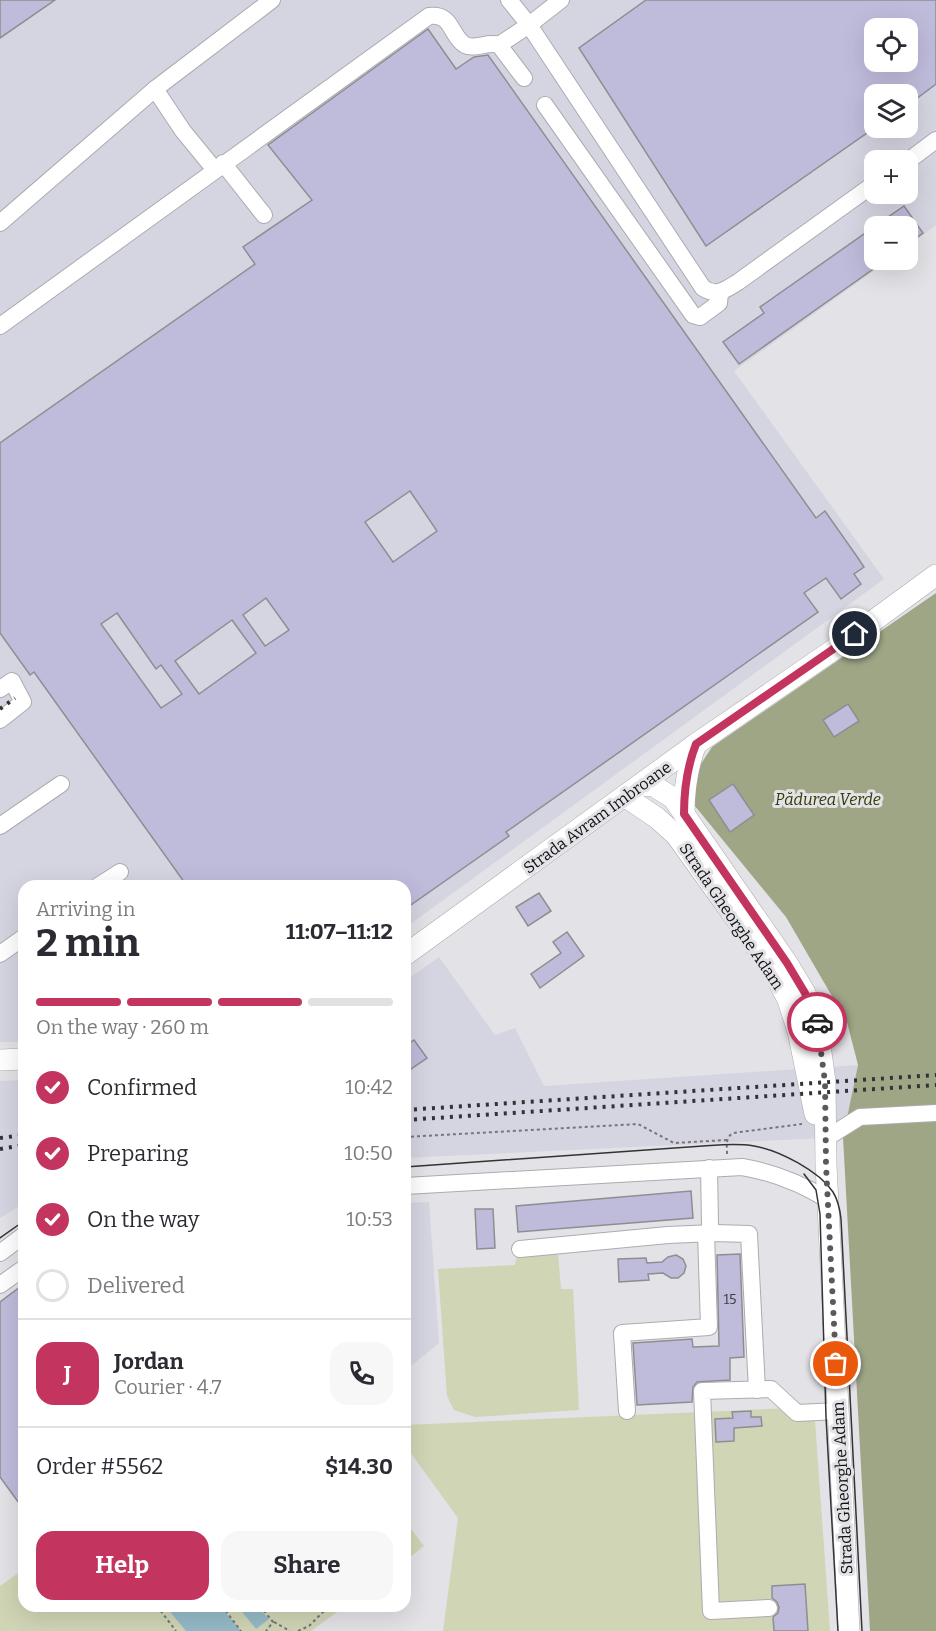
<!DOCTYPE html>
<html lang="en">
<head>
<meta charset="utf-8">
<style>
	body { margin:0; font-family:Bitter,serif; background:#f7f7f7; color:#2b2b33; height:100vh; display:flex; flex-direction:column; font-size:22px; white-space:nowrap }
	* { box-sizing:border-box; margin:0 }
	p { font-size:20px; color:#7c7c81 }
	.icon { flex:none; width:33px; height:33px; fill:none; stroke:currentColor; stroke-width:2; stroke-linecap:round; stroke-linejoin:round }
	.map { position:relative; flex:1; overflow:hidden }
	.drawer { position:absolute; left:18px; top:880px; width:393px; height:732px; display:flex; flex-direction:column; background:#fff; border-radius:18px; box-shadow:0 6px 24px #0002 }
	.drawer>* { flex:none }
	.controls { position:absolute; left:864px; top:18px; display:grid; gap:12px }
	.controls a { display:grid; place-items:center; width:54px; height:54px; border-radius:12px; background:#fff; box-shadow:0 6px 24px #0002; font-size:30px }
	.pin { position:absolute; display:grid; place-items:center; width:51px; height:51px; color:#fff; margin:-26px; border:3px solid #fff; border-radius:50%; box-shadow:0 2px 6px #0007 }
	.courier { position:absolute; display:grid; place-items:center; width:60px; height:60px; margin:-30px; border:4px solid #c3355f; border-radius:50%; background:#fff; color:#222; box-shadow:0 2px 8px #0007 }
	.head em { font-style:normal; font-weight:700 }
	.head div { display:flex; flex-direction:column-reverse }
	.head { display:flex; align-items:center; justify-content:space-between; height:102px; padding:0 18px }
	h1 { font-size:39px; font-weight:700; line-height:45px }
	.bar { display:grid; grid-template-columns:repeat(4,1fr); gap:9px 6px; align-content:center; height:72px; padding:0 18px }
	.bar i { height:8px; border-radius:4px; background:#e1e1e2 }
	.bar .selected { background:#c3355f }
	.bar p { grid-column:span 4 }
	.line { display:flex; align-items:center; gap:15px; padding:0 18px; border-top:2px solid #e1e1e2 }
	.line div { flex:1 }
	.round { display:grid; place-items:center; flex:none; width:63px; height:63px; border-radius:18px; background:#f7f7f7 }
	ol { padding:0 18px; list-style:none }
	li { display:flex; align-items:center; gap:18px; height:66px }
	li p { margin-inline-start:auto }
	li .icon { padding:6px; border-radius:50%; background:#c3355f; color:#fff; stroke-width:4 }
	li:last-child { color:#7c7c81 }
	li i { width:33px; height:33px; border:3px solid #e1e1e2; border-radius:50% }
	.cta { display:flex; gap:12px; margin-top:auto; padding:12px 18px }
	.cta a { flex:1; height:69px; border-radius:18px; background:#c3355f; color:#fff; font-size:24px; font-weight:700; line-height:69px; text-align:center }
	.cta a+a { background:#f7f7f7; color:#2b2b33 }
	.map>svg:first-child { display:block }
	.built { fill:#d4d5e1; fill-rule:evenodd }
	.green { fill:#cfd5b5 }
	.forest { fill:#9fa686 }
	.water { fill:#96bac8 }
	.building { fill:#bfbbdb; stroke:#8e8e92; stroke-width:1.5; fill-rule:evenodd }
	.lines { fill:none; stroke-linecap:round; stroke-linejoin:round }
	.minor-casing { stroke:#abacb0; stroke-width:18 }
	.major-casing { stroke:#abacb0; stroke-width:22 }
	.path { stroke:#767679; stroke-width:2; stroke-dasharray:3 3; stroke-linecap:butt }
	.minor { stroke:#fff; stroke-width:16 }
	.major { stroke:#fff; stroke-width:21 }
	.tram { stroke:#333335; stroke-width:1.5 }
	.rail { stroke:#333335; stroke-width:4; stroke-dasharray:3 6; stroke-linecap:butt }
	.done { stroke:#5a5a5d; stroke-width:6; stroke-dasharray:0 10.8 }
	.route { stroke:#c3355f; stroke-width:8 }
	.labels { text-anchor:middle; stroke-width:6; stroke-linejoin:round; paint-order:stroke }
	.number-label { font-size:14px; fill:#3c3c44 }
	.park-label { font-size:16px; font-style:italic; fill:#333a02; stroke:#e2e2e7 }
	.street-label { font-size:16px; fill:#111112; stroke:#e2e2e7 }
</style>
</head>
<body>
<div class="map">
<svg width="936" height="1631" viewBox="0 0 936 1631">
	<rect width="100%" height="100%" fill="#e2e2e7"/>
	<g class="built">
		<path d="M0,0H936V225L908,246V226H874V260H889L734,371L884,579L405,928V886H24V1042H0ZM874,28H908V62H874ZM874,94H908V128H874ZM874,160H908V194H874Z"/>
		<polygon points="439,957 495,1035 515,1028 544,1086 858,1065 843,1137 405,1158 405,981"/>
		<polygon points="24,1080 24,1203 0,1218 0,1081"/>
		<polygon points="429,1202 439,1343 405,1371 405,1203"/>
	</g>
	<g class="green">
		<polygon points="558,1253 561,1289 573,1289 579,1410 475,1417 454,1410 447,1396 438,1269 515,1265 517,1255"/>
		<polygon points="814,1407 830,1631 443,1631 458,1518 405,1445 405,1425"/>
		<polygon points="405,1521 424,1546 405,1561"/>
		<polygon points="24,1569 24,1606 344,1607 311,1631 0,1631 0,1586"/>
	</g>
	<polygon class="forest" points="936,593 936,1631 870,1631 843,1137 858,1065 847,1022 786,917 690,800 691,779 712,747"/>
	<g class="water">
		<polygon points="166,1607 221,1607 241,1631 186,1631"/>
		<polygon points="238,1607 258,1607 269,1619 256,1629"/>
	</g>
	<g class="building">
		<polygon points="0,0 55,0 0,38"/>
		<path d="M646,0H936V84L908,105V94H874V128L706,246L579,48ZM874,28H908V62H874Z"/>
		<path d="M428,29L456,69L474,57L488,55L816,518L825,511L858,558L864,567L854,574L861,584L841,599L826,578L804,593L818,612L506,832L509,836L405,909V886H187L34,672L30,675L0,633V443L255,264L243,247L312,200L268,145ZM410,491L437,531L393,562L365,522ZM266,598L289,630L265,646L243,615ZM117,613L156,669L161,665L182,694L161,708L101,624ZM232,620L256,653L199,694L175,661Z"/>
		<polygon points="904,206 923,233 908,244 908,226 875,226"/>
		<polygon points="874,227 874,260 886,260 739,364 723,342 764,313 760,307"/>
		<polygon points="848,704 859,721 834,737 823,720"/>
		<polygon points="733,784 754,815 730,832 709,800"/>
		<polygon points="539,893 551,911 528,926 516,907"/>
		<polygon points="567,932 584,956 540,988 531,974 561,953 553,942"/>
		<polygon points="414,1040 427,1058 405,1073 405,1046"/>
		<polygon points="691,1191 693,1218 518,1232 516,1206"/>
		<polygon points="475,1209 493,1209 495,1248 477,1249"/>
		<polygon points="740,1254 744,1357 730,1358 730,1380 697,1382 693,1387 692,1402 637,1405 633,1343 692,1339 693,1347 719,1346 717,1255"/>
		<polygon points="676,1255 683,1259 686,1266 684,1273 678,1278 671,1278 663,1273 648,1274 649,1280 619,1282 618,1259 646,1258 647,1263 662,1262 668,1257"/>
		<polygon points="24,1284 24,1510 0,1477 0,1302"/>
		<polygon points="751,1411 751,1417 761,1417 762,1426 734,1428 734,1441 716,1442 715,1419 733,1418 732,1412"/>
		<polygon points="805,1584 808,1631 774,1631 773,1617 778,1613 779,1607 777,1602 772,1598 772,1586"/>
	</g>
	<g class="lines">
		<defs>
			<g id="minor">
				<path d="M509,0L529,25L703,288C717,297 725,290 738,282L874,184"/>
				<polyline points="499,45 529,25 561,0"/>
				<polyline points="155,89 183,131 215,170"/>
				<polyline points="545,105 693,315 700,317 719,303 720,293"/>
				<polyline points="908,161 936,140"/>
				<polyline points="223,163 264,215"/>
				<polyline points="0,223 155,89 272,0"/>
				<path d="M0,326L429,16C453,13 450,36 465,45C475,50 488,41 499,45L524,78"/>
				<polyline points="0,689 12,681 23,702 0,720"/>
				<polyline points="0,826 61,784"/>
				<polyline points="98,886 120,872"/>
				<polyline points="0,954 24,937"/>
				<polyline points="825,1139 860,1117 936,1113"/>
				<polyline points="709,1168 710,1224 711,1230 714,1233"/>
				<path d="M405,1186L742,1167C772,1172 802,1184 828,1200"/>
				<polyline points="520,1249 668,1235 714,1233 749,1234 757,1390"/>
				<polyline points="0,1253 24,1235"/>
				<polyline points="0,1285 24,1268"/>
				<polyline points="627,1411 622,1333 709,1327 706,1233"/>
				<polyline points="769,1608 711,1611 702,1391 771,1389 797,1413 838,1411"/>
			</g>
			<g id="major">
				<polyline points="640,785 654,786 673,798 787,963 805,993 817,1023 825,1082 826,1165 849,1631"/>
				<polyline points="626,797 657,818 676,835 772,969 788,1000 798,1031 815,1114"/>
				<path d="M684,814C684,789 687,767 696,744"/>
				<polyline points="405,955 696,744 839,646 936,575"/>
				<polyline points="0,1060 24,1059"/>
			</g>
		</defs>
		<use href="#minor" class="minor-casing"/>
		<use href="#major" class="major-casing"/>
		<g class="path">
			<polyline points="405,1137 638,1124 674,1143 727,1140"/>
			<path d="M727,1154C727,1145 725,1138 733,1133L802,1124"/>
			<polyline points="157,1606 176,1631"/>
			<polyline points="222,1606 241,1631"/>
			<polyline points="260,1606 273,1622 266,1631"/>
			<polyline points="274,1622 290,1631"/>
			<polyline points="298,1631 309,1626 329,1606"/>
		</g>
		<use href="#minor" class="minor"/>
		<use href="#major" class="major"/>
		<g class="tram">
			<path d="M405,1167L703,1146C719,1145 737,1143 754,1146C779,1150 819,1171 833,1192C838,1200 840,1210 841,1219L862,1631"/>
			<polyline points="804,1174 816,1190 820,1214 826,1417 838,1631"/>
			<polyline points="0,1238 24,1221"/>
		</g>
		<g class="rail">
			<polyline points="0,709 15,698"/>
			<polyline points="405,1110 936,1075"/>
			<polyline points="405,1120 936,1085"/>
			<polyline points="0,1138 24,1135"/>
			<polyline points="0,1149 24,1145"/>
		</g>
	</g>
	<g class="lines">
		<polyline class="done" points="817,1022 825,1082 826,1165 836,1364"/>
		<path class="route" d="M817,1022L805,993L787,963L684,814C684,789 687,767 696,744L855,634"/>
	</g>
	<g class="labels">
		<g class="number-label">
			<text x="730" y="1304">15</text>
		</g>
		<g class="park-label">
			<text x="828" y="805">Pădurea Verde</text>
		</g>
		<g class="street-label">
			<text transform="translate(597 817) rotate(-36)" y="6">Strada Avram Imbroane</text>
			<text transform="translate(732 916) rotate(56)" y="6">Strada Gheorghe Adam</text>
			<text transform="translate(842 1488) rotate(-93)" y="6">Strada Gheorghe Adam</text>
		</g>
	</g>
</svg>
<div class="controls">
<a><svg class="icon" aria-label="locate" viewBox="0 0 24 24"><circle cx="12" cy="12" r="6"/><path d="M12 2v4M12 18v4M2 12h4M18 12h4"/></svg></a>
<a><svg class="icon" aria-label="layers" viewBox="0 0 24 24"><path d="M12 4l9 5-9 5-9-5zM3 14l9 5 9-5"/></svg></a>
<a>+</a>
<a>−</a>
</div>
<div class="pin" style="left:836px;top:1364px;background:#ea580c"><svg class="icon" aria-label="bag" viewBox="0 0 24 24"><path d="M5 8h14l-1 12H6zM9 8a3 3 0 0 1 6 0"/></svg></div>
<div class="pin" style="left:855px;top:634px;background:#1f2937"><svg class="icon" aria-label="home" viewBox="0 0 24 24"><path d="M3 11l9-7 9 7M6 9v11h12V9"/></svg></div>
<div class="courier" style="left:817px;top:1022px"><svg class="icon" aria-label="car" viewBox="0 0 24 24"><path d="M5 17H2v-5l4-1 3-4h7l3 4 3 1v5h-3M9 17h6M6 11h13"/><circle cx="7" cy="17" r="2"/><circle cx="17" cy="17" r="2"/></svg></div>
<section class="drawer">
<div class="head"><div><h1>2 min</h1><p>Arriving in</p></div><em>11:07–11:12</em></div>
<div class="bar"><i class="selected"></i><i class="selected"></i><i class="selected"></i><i></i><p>On the way · 260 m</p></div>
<ol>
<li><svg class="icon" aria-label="check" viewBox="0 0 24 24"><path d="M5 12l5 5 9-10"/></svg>Confirmed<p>10:42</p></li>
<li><svg class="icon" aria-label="check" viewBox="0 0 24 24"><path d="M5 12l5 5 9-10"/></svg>Preparing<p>10:50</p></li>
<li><svg class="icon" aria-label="check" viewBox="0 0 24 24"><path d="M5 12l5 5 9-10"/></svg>On the way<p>10:53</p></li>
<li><i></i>Delivered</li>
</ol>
<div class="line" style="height:108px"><b class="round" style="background:#c3355f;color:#fff">J</b><div><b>Jordan</b><p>Courier · 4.7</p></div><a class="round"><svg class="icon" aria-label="phone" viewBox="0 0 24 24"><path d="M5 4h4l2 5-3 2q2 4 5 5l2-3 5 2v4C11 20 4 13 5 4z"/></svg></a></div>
<div class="line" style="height:78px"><div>Order #5562</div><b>$14.30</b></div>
<div class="cta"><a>Help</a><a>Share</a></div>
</section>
</div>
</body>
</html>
